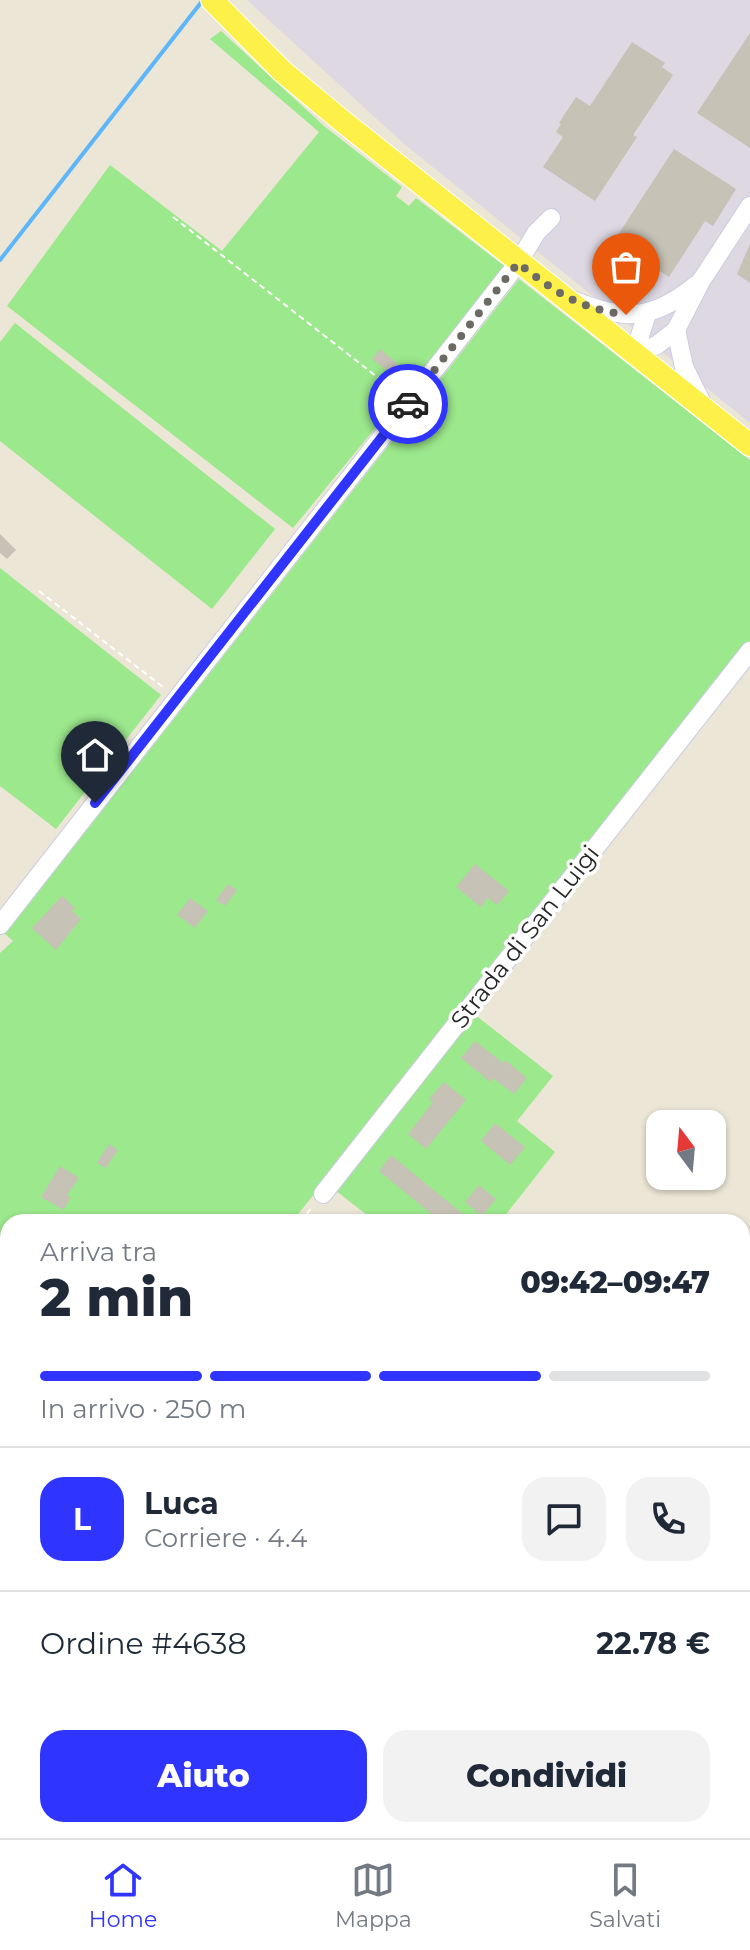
<!DOCTYPE html>
<html lang="it">
<head>
<meta charset="utf-8">
<style>
	body { margin:0; font-family:Montserrat,sans-serif; background:#f2f2f3; color:#1f2937; height:100vh; display:flex; flex-direction:column; font-size:30px; white-space:nowrap }
	* { box-sizing:border-box; margin:0 }
	p { font-size:26px; color:#747a83 }
	.icon { flex:none; width:44px; height:44px; fill:none; stroke:currentColor; stroke-width:2; stroke-linecap:round; stroke-linejoin:round }
	.map { position:relative; flex:1; overflow:hidden }
	.panel { position:absolute; left:0px; top:1214px; width:750px; height:624px; display:flex; flex-direction:column; background:#fff; border-radius:24px 24px 0 0; box-shadow:0 2px 6px #0004 }
	.panel>* { flex:none }
	.needle { width:52px; rotate:344deg }
	.controls { position:absolute; left:646px; top:1110px; display:grid; gap:16px }
	.controls a { display:grid; place-items:center; width:80px; height:80px; border-radius:16px; background:#fff; box-shadow:0 2px 6px #0004; font-size:40px }
	.pin { position:absolute; display:grid; place-items:center; width:68px; height:68px; color:#fff; margin:-82px -34px; border-radius:50% 50% 50% 0; rotate:-45deg; box-shadow:0 0 8px #0007 }
	.pin .icon { rotate:45deg }
	.courier { position:absolute; display:grid; place-items:center; width:80px; height:80px; margin:-40px; border:6px solid #2f34ff; border-radius:50%; background:#fff; color:#222; box-shadow:0 2px 10px #0007 }
	.head em { font-style:normal; font-weight:800 }
	.head div { display:flex; flex-direction:column-reverse }
	.head { display:flex; align-items:center; justify-content:space-between; height:136px; padding:0 40px }
	h1 { font-size:52px; font-weight:800; line-height:60px }
	.bar { display:grid; grid-template-columns:repeat(4,1fr); gap:12px 8px; align-content:center; height:96px; padding:0 40px }
	.bar i { height:10px; border-radius:6px; background:#e0e1e3 }
	.bar .on { background:#2f34ff }
	.bar p { grid-column:span 4 }
	.line { display:flex; align-items:center; gap:20px; padding:0 40px; border-top:2px solid #e0e1e3 }
	.line div { flex:1 }
	.round { display:grid; place-items:center; flex:none; width:84px; height:84px; border-radius:24px; background:#f2f2f3 }
	.action { display:flex; gap:16px; margin-top:auto; padding:16px 40px }
	.action a { flex:1; height:92px; border-radius:24px; background:#2f34ff; color:#fff; font-size:32px; font-weight:800; line-height:92px; text-align:center }
	.action a+a { background:#f2f2f3; color:#1f2937 }
	.dock { display:flex; justify-content:space-around; align-items:center; height:112px; border-top:2px solid #e0e1e3; background:#fff; font-size:22px; color:#747a83 }
	.dock a { display:grid; justify-items:center; gap:4px }
	.dock .on { color:#2f34ff }
	.map>svg:first-child { display:block }
	.industrial { fill:#ddd8e2 }
	.green { fill:#9ce88c }
	.lines { fill:none; stroke-linecap:round; stroke-linejoin:round }
	.stream { stroke:#5db6f9; stroke-width:4 }
	.building { fill:#c6c2b6 }
	.minor-casing { stroke:#cbcce2; stroke-width:20 }
	.major-casing { stroke:#fff; stroke-width:24 }
	.path { stroke:#fff; stroke-width:2; stroke-dasharray:6 4; stroke-linecap:butt }
	.minor { stroke:#fff; stroke-width:18 }
	.major { stroke:#fdf049; stroke-width:22 }
	.done { stroke:#6c6a64; stroke-width:8; stroke-dasharray:0 14.4 }
	.route { stroke:#2f34ff; stroke-width:10 }
	.labels { text-anchor:middle; stroke-width:7; stroke-linejoin:round; paint-order:stroke }
	.street-label { font-size:24px; fill:#272727; stroke:#fff }
</style>
</head>
<body>
<div class="map">
<svg width="750" height="1838" viewBox="0 0 750 1838">
	<rect width="100%" height="100%" fill="#ebe6d6"/>
	<polygon class="industrial" points="247,0 750,0 750,423 403,143"/>
	<g class="green">
		<polygon points="221,31 324,126 402,187 396,196 409,206 416,198 507,268 293,528 7,306 110,165 222,251 319,132 210,39"/>
		<polygon points="519,279 750,460 750,641 292,1222 8,1222 8,1296 0,1307 0,953 13,941 5,934"/>
		<polygon points="15,323 275,529 212,609 0,441 0,342"/>
		<polygon points="0,568 161,695 56,829 0,786"/>
		<polygon points="474,1014 553,1076 517,1121 555,1152 500,1222 376,1222 335,1190"/>
		<polygon points="0,1329 8,1335 8,1421 0,1415"/>
	</g>
	<g class="lines">
		<polyline class="stream" points="0,260 203,0"/>
	</g>
	<g class="building">
		<polygon points="750,33 750,148 697,113"/>
		<polygon points="632,42 665,63 662,67 673,75 633,135 637,137 595,201 543,167 563,137 556,132 561,124 559,123 576,97 590,106"/>
		<polygon points="674,149 736,189 713,226 705,221 669,277 614,241"/>
		<polygon points="750,244 750,283 737,274"/>
		<polygon points="380,349 398,364 390,373 372,359"/>
		<polygon points="0,534 16,550 7,559 0,553"/>
		<polygon points="475,864 509,891 497,905 488,898 481,907 456,887"/>
		<polygon points="228,884 237,890 225,906 216,900"/>
		<polygon points="62,896 75,908 72,911 81,919 56,950 32,928"/>
		<polygon points="190,898 208,911 195,928 177,915"/>
		<polygon points="475,1041 503,1063 505,1060 527,1078 514,1094 493,1078 490,1082 461,1058"/>
		<polygon points="444,1082 466,1100 426,1149 408,1134 433,1102 429,1099"/>
		<polygon points="495,1123 525,1147 510,1165 481,1141"/>
		<polygon points="109,1144 118,1150 106,1168 97,1163"/>
		<polygon points="391,1155 464,1215 458,1222 441,1222 379,1171"/>
		<polygon points="60,1166 79,1178 67,1195 71,1198 63,1210 41,1197"/>
		<polygon points="479,1185 496,1199 482,1216 465,1202"/>
	</g>
	<g class="lines">
		<defs>
			<g id="minor">
				<path d="M572,300C624,320 651,322 696,285"/>
				<polyline points="676,330 684,367 704,407"/>
				<polyline points="634,354 657,345 676,330 701,281 750,206"/>
				<polyline points="634,354 647,314"/>
				<polyline points="0,925 518,263 536,233 551,218"/>
				<polyline points="323,1194 750,651"/>
			</g>
			<polyline id="major" points="212,0 282,71 341,120 750,445"/>
		</defs>
		<use href="#minor" class="minor-casing"/>
		<use href="#major" class="major-casing"/>
		<g class="path">
			<polyline points="173,217 395,391"/>
			<polyline points="39,591 163,687"/>
			<polyline points="301,1222 312,1207"/>
			<polyline points="0,1603 8,1593"/>
		</g>
		<use href="#minor" class="minor"/>
		<use href="#major" class="major"/>
	</g>
	<g class="lines">
		<path class="done" d="M408,404L518,263C555,292 578,308 626,315"/>
		<polyline class="route" points="95,803 408,404"/>
	</g>
	<g class="labels">
		<g class="street-label">
			<text transform="translate(525 937) rotate(-52)" y="8">Strada di San Luigi</text>
		</g>
	</g>
</svg>
<div class="controls">
<a><svg class="needle" viewBox="-14 -14 28 28"><path d="M0-13l5 13h-10z" fill="#e53935"/><path d="M0 13l5-13h-10z" fill="#747a83"/></svg></a>
</div>
<div class="pin" style="left:626px;top:315px;background:#ea580c"><svg class="icon" aria-label="bag" viewBox="0 0 24 24"><path d="M5 8h14l-1 12H6zM9 8a3 3 0 0 1 6 0"/></svg></div>
<div class="pin" style="left:95px;top:803px;background:#1f2937"><svg class="icon" aria-label="home" viewBox="0 0 24 24"><path d="M3 11l9-7 9 7M6 9v11h12V9"/></svg></div>
<div class="courier" style="left:408px;top:404px"><svg class="icon" aria-label="car" viewBox="0 0 24 24"><path d="M5 17H2v-5l4-1 3-4h7l3 4 3 1v5h-3M9 17h6M6 11h13"/><circle cx="7" cy="17" r="2"/><circle cx="17" cy="17" r="2"/></svg></div>
<section class="panel">
<div class="head"><div><h1>2 min</h1><p>Arriva tra</p></div><em>09:42–09:47</em></div>
<div class="bar"><i class="on"></i><i class="on"></i><i class="on"></i><i></i><p>In arrivo · 250 m</p></div>
<div class="line" style="height:144px"><b class="round" style="background:#2f34ff;color:#fff">L</b><div><b>Luca</b><p>Corriere · 4.4</p></div><a class="round"><svg class="icon" aria-label="chat" viewBox="0 0 24 24"><path d="M4 5h16v11H9l-5 4z"/></svg></a><a class="round"><svg class="icon" aria-label="phone" viewBox="0 0 24 24"><path d="M5 4h4l2 5-3 2q2 4 5 5l2-3 5 2v4C11 20 4 13 5 4z"/></svg></a></div>
<div class="line" style="height:104px"><div>Ordine #4638</div><b>22.78 €</b></div>
<div class="action"><a>Aiuto</a><a>Condividi</a></div>
</section>
</div>
<nav class="dock">
<a class="on"><svg class="icon" aria-label="home" viewBox="0 0 24 24"><path d="M3 11l9-7 9 7M6 9v11h12V9"/></svg>Home</a>
<a><svg class="icon" aria-label="map" viewBox="0 0 24 24"><path d="M3 6l6-2 6 2 6-2v14l-6 2-6-2-6 2zM9 4v14M15 6v14"/></svg>Mappa</a>
<a><svg class="icon" aria-label="saved" viewBox="0 0 24 24"><path d="M7 4h10v16l-5-4-5 4z"/></svg>Salvati</a>
</nav>
</body>
</html>
